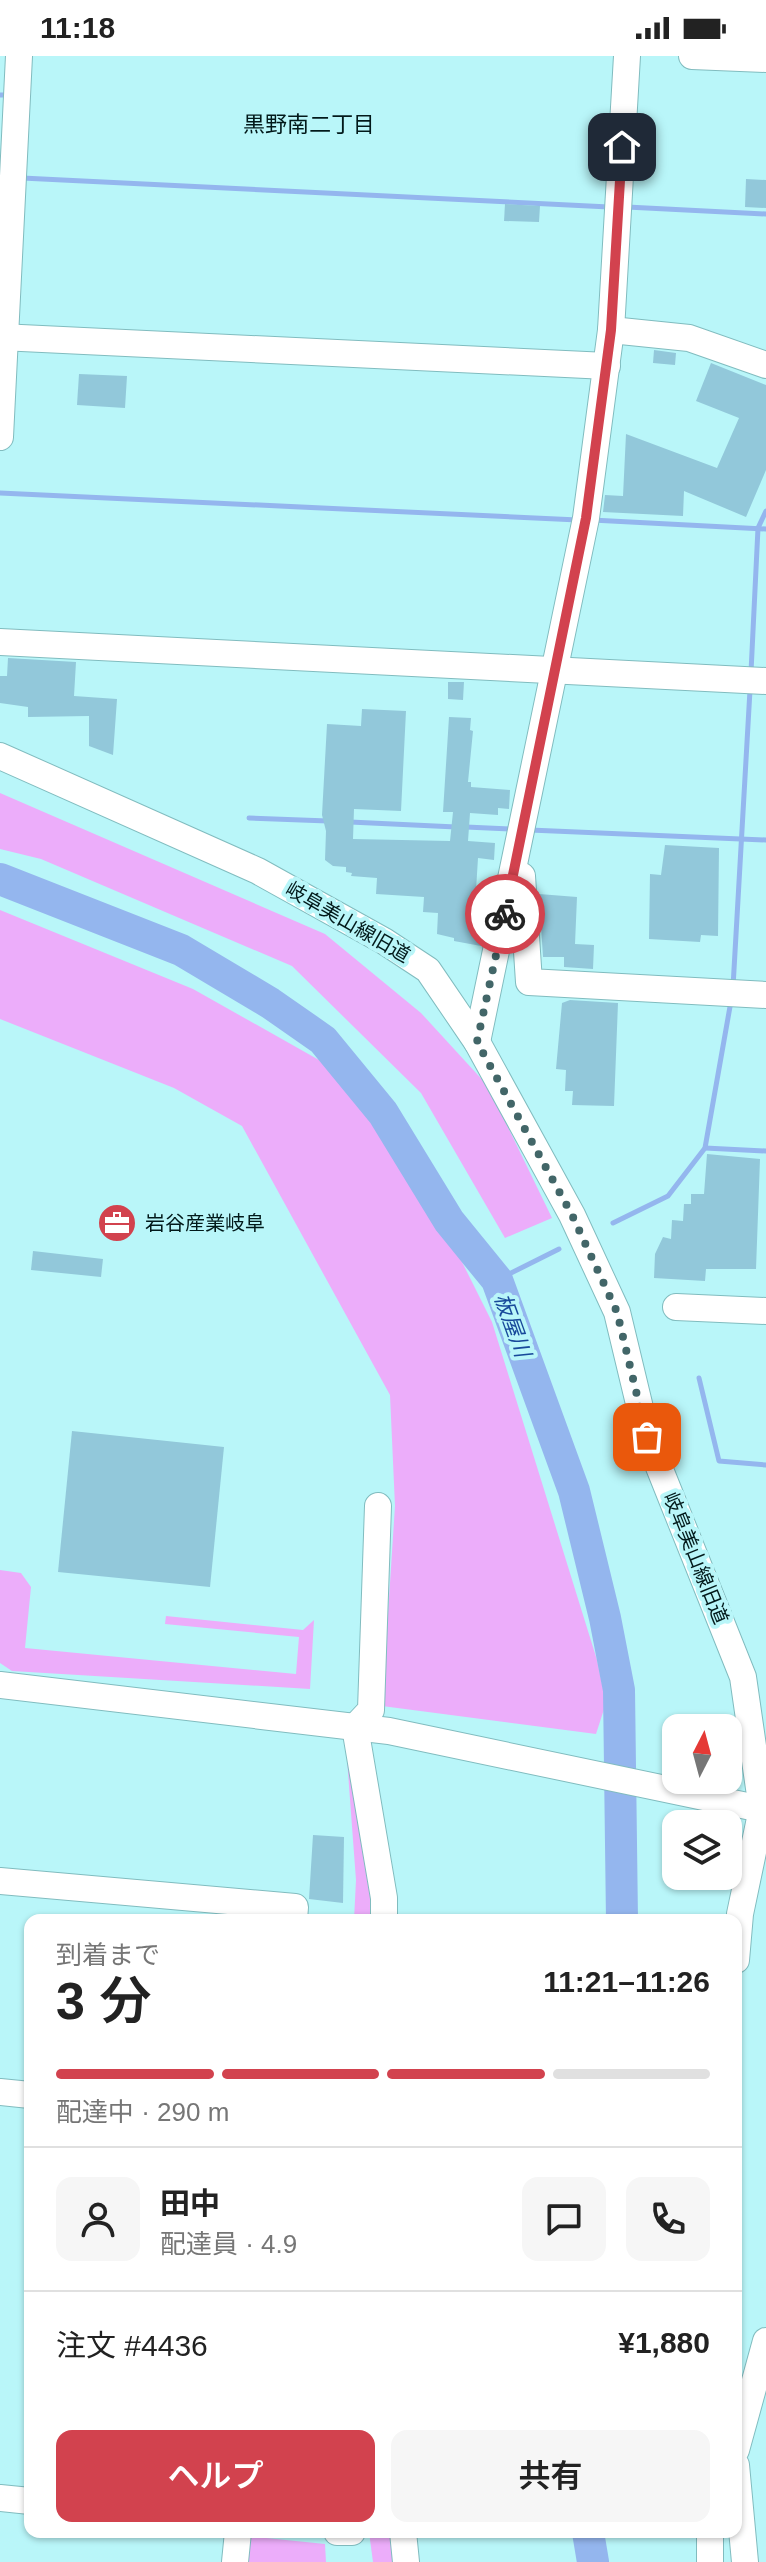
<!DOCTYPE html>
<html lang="ja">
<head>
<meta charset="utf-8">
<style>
	body { margin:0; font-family:Arial,"Noto Sans JP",sans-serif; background:#f6f6f6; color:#222; height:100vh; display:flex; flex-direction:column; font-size:30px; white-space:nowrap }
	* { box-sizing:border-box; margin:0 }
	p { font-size:26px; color:#767676 }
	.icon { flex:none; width:44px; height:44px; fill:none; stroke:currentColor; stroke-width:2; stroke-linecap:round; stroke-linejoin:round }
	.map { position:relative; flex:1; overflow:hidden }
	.details { position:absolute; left:24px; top:1858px; width:718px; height:624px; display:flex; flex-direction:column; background:#fff; border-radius:16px; box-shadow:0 2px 6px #0004 }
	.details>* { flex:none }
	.needle { width:52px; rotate:6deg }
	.buttons { position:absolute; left:662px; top:1658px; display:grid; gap:16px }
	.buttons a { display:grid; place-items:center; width:80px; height:80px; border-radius:16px; background:#fff; box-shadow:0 2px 6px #0004; font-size:40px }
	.pin { position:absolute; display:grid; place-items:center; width:68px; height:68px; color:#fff; margin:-34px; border-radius:16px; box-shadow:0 4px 12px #0006 }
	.courier { position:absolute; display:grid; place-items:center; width:80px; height:80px; margin:-40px; border:6px solid #d2424e; border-radius:50%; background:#fff; color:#222; box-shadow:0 2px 10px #0007 }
	.overview em { font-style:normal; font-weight:600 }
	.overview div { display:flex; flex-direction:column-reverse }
	.overview { display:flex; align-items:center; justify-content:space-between; height:136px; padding:0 32px }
	h1 { font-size:52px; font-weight:600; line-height:60px }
	.bar { display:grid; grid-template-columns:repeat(4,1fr); gap:12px 8px; align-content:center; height:96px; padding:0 32px }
	.bar i { height:10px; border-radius:6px; background:#e0e0e0 }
	.bar .selected { background:#d2424e }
	.bar p { grid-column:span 4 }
	.line { display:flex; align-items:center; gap:20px; padding:0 32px; border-top:2px solid #e0e0e0 }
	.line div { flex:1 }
	.round { display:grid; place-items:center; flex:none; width:84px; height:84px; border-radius:16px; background:#f6f6f6 }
	.action { display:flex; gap:16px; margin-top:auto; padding:16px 32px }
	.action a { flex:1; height:92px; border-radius:16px; background:#d2424e; color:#fff; font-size:32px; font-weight:600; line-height:92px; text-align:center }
	.action a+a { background:#f6f6f6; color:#222 }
	.status { display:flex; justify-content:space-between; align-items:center; height:56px; padding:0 40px; background:#fff; direction:ltr }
	.status svg { height:22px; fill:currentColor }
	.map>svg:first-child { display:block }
	.green { fill:#ecadfa }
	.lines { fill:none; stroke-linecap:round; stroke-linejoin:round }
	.stream { stroke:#94b6ee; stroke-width:5 }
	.river { stroke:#94b6ee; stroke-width:32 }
	.building { fill:#92c8da }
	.minor-casing { stroke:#81bcbf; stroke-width:28 }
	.minor { stroke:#fff; stroke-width:26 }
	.done { stroke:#426668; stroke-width:8; stroke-dasharray:0 14.4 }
	.route { stroke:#d2424e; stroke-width:10 }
	.labels { text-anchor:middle; stroke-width:8; stroke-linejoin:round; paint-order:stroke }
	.street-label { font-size:20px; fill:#02191a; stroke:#b9f6f9 }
	.poi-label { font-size:20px; fill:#02191a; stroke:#b9f6f9; text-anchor:start }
	.neighbourhood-label { font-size:22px; fill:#02191a; stroke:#b9f6f9 }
	.water-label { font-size:22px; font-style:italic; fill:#18499a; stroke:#b9f6f9 }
</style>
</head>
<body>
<div class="status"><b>11:18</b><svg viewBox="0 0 49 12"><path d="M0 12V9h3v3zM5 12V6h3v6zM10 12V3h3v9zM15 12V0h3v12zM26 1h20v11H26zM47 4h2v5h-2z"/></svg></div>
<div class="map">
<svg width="766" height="2506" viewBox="0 0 766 2506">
	<rect width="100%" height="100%" fill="#b9f6f9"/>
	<g class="green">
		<polygon points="0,737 325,878 421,957 488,1030 552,1162 505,1182 421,1037 292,910 41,803 0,793"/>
		<polygon points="0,854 193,933 319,1004 371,1060 458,1198 492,1266 597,1604 606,1647 596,1678 382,1650 395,1450 390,1339 242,1070 174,1032 0,963"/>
		<polygon points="0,1514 21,1517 31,1531 25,1592 296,1618 299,1581 165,1568 166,1560 303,1574 314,1564 310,1633 12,1615 0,1607"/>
		<polygon points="347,1703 360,1725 375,1864 354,1864 356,1824"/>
		<polygon points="369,2476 394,2476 397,2506 373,2506"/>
		<polygon points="247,2480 325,2488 326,2506 245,2506"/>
	</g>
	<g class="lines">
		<g class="stream">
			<polyline points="0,39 4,39"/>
			<polyline points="22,122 609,151"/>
			<polyline points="627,151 766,158"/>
			<polyline points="0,437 578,464"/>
			<polyline points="592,464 766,473"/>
			<polyline points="751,616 758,472 766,455"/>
			<polyline points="249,762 328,765"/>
			<polyline points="350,766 456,771"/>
			<polyline points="466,771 512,773"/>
			<polyline points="530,774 766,784"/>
			<polyline points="733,931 750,634"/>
			<polyline points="705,1092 766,1095"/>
			<polyline points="613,1167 668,1140 705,1092 731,945"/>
			<polyline points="497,1224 559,1193"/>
			<polyline points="699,1322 719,1405 766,1409"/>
		</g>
		<g class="river">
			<polyline points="0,823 181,894 270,947 323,984 383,1057 449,1165 497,1224 574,1435 605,1562 619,1634 622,1864"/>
			<polyline points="588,2476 593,2506"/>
		</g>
	</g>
	<g class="building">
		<polygon points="746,123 766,124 766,152 745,151"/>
		<polygon points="505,148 540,150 539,166 504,165"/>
		<polygon points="654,294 676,297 675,309 653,307"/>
		<polygon points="711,307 766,329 766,414 746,461 684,435 683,460 603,456 605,439 623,440 626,378 717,412 739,362 696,345"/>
		<polygon points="79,318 127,320 125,352 77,349"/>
		<polygon points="8,602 76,606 74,640 117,643 113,699 89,690 89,660 28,661 28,651 0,647 0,620 7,620"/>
		<polygon points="448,626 464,626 463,644 448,643"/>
		<polygon points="362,653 406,655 401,755 354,753 353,783 450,785 453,756 443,756 449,661 471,662 470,674 473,675 468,726 471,726 471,731 510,734 509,753 498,752 498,759 470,757 468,785 495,787 494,804 478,802 475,850 481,852 476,874 484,876 481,890 454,885 454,882 437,878 438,857 423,856 424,841 376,838 377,822 351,820 352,817 346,816 346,811 333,810 325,804 326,775 322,759 327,668 361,670"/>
		<polygon points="665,789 719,792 718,880 701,879 700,886 649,883 650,818 661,819"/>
		<polygon points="539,838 577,841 575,888 594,889 593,913 564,911 564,901 543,901"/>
		<polygon points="570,944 618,947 614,1050 572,1049 573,1035 565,1035 566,1014 556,1013 562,947"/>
		<polygon points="707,1098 760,1103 756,1213 706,1213 705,1225 654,1222 655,1198 663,1181 671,1183 672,1164 683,1165 684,1148 691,1148 691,1138 704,1138"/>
		<polygon points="33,1195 103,1203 101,1221 31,1214"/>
		<polygon points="72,1375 224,1391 210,1531 58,1516"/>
		<polygon points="313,1779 344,1781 343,1847 309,1843"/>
	</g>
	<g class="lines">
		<defs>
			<g id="minor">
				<polyline points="692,0 766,3"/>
				<polyline points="611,274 689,282 766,309"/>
				<polyline points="0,281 607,310"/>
				<polyline points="0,381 19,0"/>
				<polyline points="0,586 766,625"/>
				<polyline points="0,700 258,815 384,885 428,914 477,986 572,1159 617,1256 647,1381 743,1621 762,1753 740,1858 736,1904"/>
				<polyline points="522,820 529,926 766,939"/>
				<polyline points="477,986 586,462 611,274 627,0"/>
				<polyline points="676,1251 766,1255"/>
				<polyline points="378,1450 371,1654 355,1671 384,1842 384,1864"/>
				<polyline points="0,1629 389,1675 766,1754"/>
				<polyline points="0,1825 295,1851 294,1864"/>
				<polyline points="0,2036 30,2039"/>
				<polyline points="736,2394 766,2285"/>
				<polyline points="736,2409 745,2506"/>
				<polyline points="0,2442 30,2445"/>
				<polyline points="337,2476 352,2476"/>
				<polyline points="403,2476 406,2506"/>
				<polyline points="235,2506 238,2476"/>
				<polyline points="710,2506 710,2476"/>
			</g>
		</defs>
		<use href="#minor" class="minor-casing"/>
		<use href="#minor" class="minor"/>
	</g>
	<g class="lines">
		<polyline class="done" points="505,858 477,986 572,1159 617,1256 647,1381"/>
		<polyline class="route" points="505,858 586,462 611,274 622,91"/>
	</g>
	<defs>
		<symbol id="office-disc" viewBox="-11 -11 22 22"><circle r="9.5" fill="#d2424e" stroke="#b9f6f9"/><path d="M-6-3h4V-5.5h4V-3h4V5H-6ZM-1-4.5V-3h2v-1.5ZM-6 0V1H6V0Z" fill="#fff"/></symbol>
	</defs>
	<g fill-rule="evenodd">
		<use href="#office-disc" x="95" y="1145" width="44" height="44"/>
	</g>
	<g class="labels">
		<g class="street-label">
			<text transform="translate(348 866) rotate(30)" y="7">岐阜美山線旧道</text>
			<text transform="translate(696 1502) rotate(68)" y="7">岐阜美山線旧道</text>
		</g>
		<g class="poi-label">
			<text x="145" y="1174">岩谷産業岐阜</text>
		</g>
		<g class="neighbourhood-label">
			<text x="309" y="76">黒野南二丁目</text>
		</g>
		<g class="water-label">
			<text transform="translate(513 1269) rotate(70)" y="8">板屋川</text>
		</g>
	</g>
</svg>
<div class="buttons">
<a><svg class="needle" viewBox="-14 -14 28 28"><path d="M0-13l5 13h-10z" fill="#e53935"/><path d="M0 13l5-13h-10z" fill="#767676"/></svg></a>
<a><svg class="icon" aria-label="layers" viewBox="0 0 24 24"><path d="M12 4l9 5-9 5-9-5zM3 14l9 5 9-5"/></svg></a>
</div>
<div class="pin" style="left:647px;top:1381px;background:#ea580c"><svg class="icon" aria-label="bag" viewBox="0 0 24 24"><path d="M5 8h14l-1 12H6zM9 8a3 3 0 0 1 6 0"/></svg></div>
<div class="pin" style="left:622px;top:91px;background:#1f2937"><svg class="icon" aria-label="home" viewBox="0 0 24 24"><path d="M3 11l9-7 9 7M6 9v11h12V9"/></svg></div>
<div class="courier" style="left:505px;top:858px"><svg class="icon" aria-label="bike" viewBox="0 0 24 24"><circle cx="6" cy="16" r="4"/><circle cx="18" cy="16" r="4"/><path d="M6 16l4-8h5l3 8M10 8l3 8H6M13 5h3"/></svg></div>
<section class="details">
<div class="overview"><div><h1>3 分</h1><p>到着まで</p></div><em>11:21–11:26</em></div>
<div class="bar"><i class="selected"></i><i class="selected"></i><i class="selected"></i><i></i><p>配達中 · 290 m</p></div>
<div class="line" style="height:144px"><a class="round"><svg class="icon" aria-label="person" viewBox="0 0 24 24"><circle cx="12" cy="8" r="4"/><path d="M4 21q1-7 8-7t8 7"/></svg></a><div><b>田中</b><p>配達員 · 4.9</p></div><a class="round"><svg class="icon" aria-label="chat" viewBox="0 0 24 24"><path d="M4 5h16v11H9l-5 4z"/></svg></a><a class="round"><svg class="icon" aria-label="phone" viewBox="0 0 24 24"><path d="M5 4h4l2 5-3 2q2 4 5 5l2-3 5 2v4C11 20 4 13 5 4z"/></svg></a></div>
<div class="line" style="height:104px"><div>注文 #4436</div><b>¥1,880</b></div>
<div class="action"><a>ヘルプ</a><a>共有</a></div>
</section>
</div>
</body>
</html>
